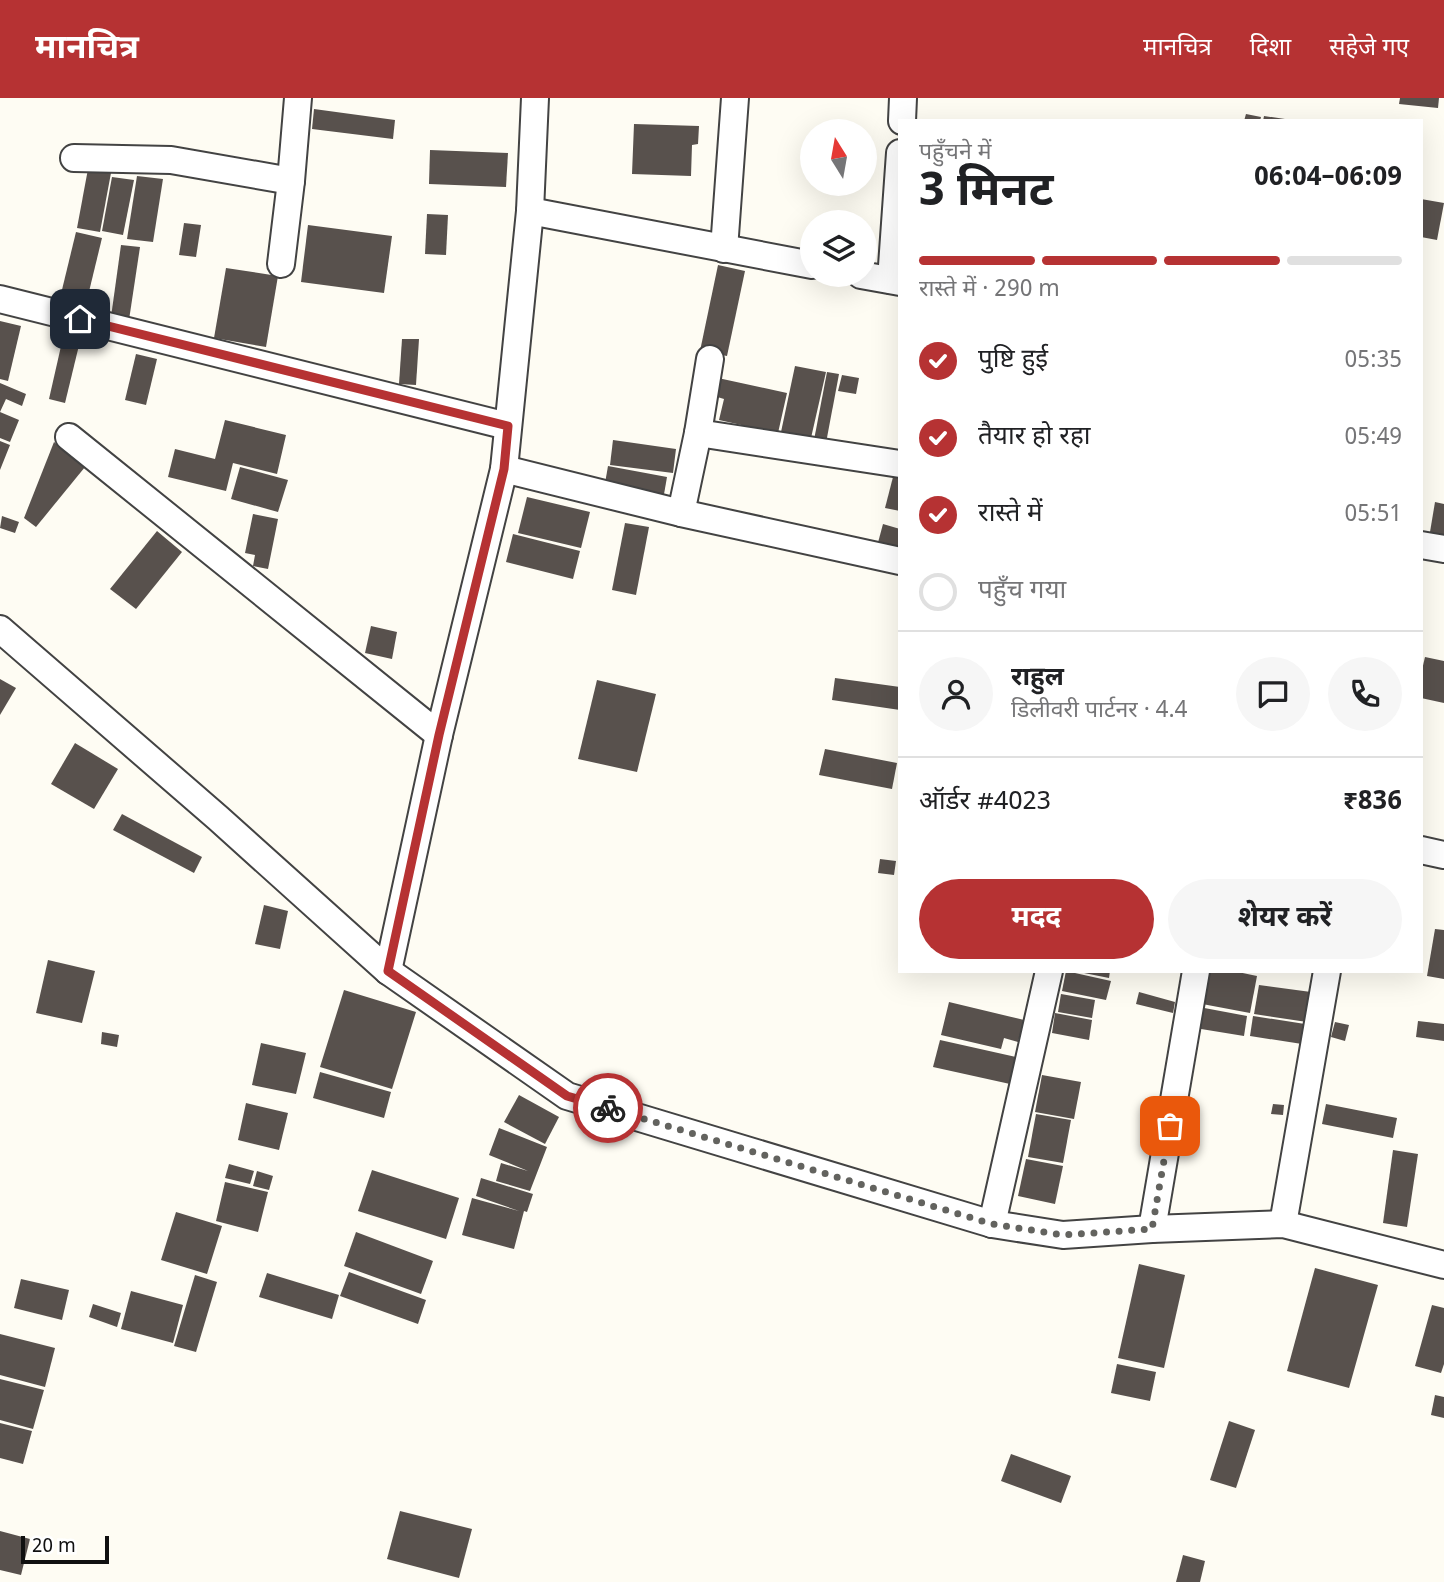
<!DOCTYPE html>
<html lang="hi">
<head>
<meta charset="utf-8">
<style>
	body { margin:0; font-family:Georgia,"Noto Sans Devanagari",serif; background:#f6f6f6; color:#202124; height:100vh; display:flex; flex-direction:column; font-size:26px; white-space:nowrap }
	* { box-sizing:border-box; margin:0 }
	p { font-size:23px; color:#757577 }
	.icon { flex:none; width:38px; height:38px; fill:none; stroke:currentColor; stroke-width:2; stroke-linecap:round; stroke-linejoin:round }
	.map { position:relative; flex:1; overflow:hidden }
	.side { position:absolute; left:898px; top:21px; width:525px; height:854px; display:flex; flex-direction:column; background:#fff; border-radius:0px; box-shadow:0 7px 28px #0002 }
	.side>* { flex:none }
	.needle { width:46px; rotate:349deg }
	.tools { position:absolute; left:800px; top:21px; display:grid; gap:14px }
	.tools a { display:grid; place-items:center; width:77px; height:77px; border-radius:50%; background:#fff; box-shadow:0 7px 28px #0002; font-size:35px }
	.scale { position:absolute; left:21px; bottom:18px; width:88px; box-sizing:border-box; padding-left:7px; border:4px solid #101010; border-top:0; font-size:19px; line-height:24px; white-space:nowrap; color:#101010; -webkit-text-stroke:5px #fff; paint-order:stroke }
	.pin { position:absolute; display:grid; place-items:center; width:60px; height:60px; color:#fff; margin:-30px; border-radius:14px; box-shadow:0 4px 10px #0006 }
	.courier { position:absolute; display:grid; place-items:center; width:70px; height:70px; margin:-35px; border:5px solid #b63233; border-radius:50%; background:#fff; color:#222; box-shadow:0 2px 9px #0007 }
	.overview em { font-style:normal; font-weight:700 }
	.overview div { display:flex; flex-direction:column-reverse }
	.overview { display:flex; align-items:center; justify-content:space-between; height:119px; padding:0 21px }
	h1 { font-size:46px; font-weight:700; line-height:52px }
	.bar { display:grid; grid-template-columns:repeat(4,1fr); gap:10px 7px; align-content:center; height:84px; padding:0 21px }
	.bar i { height:9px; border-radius:5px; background:#e0e0e0 }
	.bar .current { background:#b63233 }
	.bar p { grid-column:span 4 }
	.line { display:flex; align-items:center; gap:18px; padding:0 21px; border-top:2px solid #e0e0e0 }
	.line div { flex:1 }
	.round { display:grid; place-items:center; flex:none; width:74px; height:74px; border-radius:37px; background:#f6f6f6 }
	ol { padding:0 21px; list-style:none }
	li { display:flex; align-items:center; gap:21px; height:77px }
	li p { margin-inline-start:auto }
	li .icon { padding:7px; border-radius:50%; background:#b63233; color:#fff; stroke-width:4 }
	li:last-child { color:#757577 }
	li i { width:38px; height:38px; border:4px solid #e0e0e0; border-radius:50% }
	.button { display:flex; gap:14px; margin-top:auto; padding:14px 21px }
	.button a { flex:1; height:80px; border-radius:42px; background:#b63233; color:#fff; font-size:28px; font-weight:700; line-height:80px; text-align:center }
	.button a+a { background:#f6f6f6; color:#202124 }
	header { display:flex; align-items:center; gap:42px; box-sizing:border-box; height:98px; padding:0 35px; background:#b63233; color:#fff }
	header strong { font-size:33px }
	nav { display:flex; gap:38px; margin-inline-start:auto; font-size:24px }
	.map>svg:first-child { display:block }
	.building { fill:#58514d }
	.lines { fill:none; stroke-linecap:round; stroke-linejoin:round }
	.street-casing { stroke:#434343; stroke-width:30 }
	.street { stroke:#fff; stroke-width:26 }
	.done { stroke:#63635f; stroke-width:7; stroke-dasharray:0 12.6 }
	.route { stroke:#b63233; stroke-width:9 }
</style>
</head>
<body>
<header>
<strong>मानचित्र</strong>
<nav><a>मानचित्र</a><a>दिशा</a><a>सहेजे गए</a></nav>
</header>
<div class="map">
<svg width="1444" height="1484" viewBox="0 0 1444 1484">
	<rect width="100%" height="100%" fill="#fefcf3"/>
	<g class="building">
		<polygon points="1400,0 1439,0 1438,10 1399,6"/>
		<polygon points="314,11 395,22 393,41 312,31"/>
		<polygon points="1246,16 1261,19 1260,23 1244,23"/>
		<polygon points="1264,18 1285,21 1284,23 1263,23"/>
		<polygon points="634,26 699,28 698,46 692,47 691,78 632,76"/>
		<polygon points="430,52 508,55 506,89 429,86"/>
		<polygon points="88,71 111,75 100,134 77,130"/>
		<polygon points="137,78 163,81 153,144 127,141"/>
		<polygon points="112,79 134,82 123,137 102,133"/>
		<polygon points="1421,101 1444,105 1437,142 1421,139"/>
		<polygon points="427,116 448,117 446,157 425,156"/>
		<polygon points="184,125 201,127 196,159 179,157"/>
		<polygon points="308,127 392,138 384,195 301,184"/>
		<polygon points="76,134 102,140 86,206 60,200"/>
		<polygon points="121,147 140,149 129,222 111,219"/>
		<polygon points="718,167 745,173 727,258 700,253"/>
		<polygon points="226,170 278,178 266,249 214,240"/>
		<polygon points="0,223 21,228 8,283 0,281"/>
		<polygon points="64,235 81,239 65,305 49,301"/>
		<polygon points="402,241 419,241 416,287 399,286"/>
		<polygon points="136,256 157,261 146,307 125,302"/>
		<polygon points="795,268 826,274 811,340 781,334"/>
		<polygon points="827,274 839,276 826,345 814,342"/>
		<polygon points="842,277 859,280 856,296 838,293"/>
		<polygon points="718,280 787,295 778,335 719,322 724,301 714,298"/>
		<polygon points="0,285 26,296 22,308 6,301 0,314 19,322 10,344 0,340"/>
		<polygon points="225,322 286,337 277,376 233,365 226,393 168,379 175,351 215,361"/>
		<polygon points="613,342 676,351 673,375 610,367"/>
		<polygon points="0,343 10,347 0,372"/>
		<polygon points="54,344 85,369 36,429 24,420"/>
		<polygon points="608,368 667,379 663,402 604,391"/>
		<polygon points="240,369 288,382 278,414 231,401"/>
		<polygon points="893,379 900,380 900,413 885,410"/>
		<polygon points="527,399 590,414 581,450 518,435"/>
		<polygon points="1435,404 1444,406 1444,437 1430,434"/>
		<polygon points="253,416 278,421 268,471 253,468 255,457 245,455"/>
		<polygon points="2,418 19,424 15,435 0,430"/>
		<polygon points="625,425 649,429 636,497 612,492"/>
		<polygon points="883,426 900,431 900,445 896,457 876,452"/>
		<polygon points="157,433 182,454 136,511 110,491"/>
		<polygon points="513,436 580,453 573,481 506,464"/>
		<polygon points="371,528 397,534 392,561 365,555"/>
		<polygon points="1425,559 1444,563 1444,605 1421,600 1421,576"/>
		<polygon points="835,580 900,589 900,612 832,602"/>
		<polygon points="0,581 16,590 0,617"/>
		<polygon points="597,582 656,596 637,674 578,661"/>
		<polygon points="75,645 118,671 94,711 51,686"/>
		<polygon points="825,651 897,665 892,691 819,677"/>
		<polygon points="122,716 202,759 194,775 113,732"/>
		<polygon points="880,761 896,763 894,777 878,775"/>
		<polygon points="264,807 288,813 280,851 255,846"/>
		<polygon points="1435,831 1444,832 1444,881 1427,878"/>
		<polygon points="48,862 95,873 82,925 36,915"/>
		<polygon points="1066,873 1111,883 1106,902 1062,893"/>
		<polygon points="1079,873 1110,873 1109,880 1079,874"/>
		<polygon points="1203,873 1233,873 1257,878 1250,915 1197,905"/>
		<polygon points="1259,887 1311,894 1307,924 1254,916"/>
		<polygon points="344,892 416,914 392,991 320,969"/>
		<polygon points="1139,894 1175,904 1173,915 1136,906"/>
		<polygon points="1061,896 1095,902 1092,920 1058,914"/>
		<polygon points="949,904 1024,922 1018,944 1004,940 1001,951 941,937"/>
		<polygon points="1199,909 1247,918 1244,938 1195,930"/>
		<polygon points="1055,915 1092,922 1089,942 1052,935"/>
		<polygon points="1253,918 1305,926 1302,946 1250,938"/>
		<polygon points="1418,923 1444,926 1444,943 1416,939"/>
		<polygon points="1335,924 1349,927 1345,943 1331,939"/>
		<polygon points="102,934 119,937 117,949 101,946"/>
		<polygon points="940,942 1016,959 1010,986 933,969"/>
		<polygon points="261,945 306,955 296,996 252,987"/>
		<polygon points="320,974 391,994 384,1020 313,1000"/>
		<polygon points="1042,977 1081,984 1074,1021 1035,1014"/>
		<polygon points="519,997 559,1019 545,1046 504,1024"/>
		<polygon points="246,1005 288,1015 279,1052 238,1042"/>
		<polygon points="1273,1006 1284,1007 1283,1017 1271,1016"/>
		<polygon points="1326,1006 1397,1020 1393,1040 1322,1026"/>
		<polygon points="1036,1016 1071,1022 1063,1065 1028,1059"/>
		<polygon points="499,1030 547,1049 530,1093 496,1083 501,1065 528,1073 489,1057"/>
		<polygon points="1393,1052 1418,1056 1407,1129 1383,1125"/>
		<polygon points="1026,1061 1063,1068 1055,1106 1018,1098"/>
		<polygon points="229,1066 254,1073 250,1086 225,1080"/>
		<polygon points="372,1072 459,1100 446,1141 358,1113"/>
		<polygon points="257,1073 273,1078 269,1092 253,1088"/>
		<polygon points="481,1080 533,1096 527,1114 524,1113 514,1151 462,1137 472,1100 519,1113 476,1098"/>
		<polygon points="225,1084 268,1094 258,1134 216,1123"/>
		<polygon points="176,1114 222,1128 207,1176 161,1162"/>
		<polygon points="356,1134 433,1163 421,1196 344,1168"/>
		<polygon points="1139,1166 1185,1177 1164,1270 1118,1260"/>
		<polygon points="1315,1170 1378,1187 1349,1290 1287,1273"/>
		<polygon points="349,1174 426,1202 418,1226 340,1198"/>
		<polygon points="267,1175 339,1197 332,1221 259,1199"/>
		<polygon points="195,1177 217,1184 196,1254 174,1248"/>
		<polygon points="21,1181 69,1192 62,1222 14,1210"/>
		<polygon points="131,1193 183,1207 173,1245 121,1231"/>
		<polygon points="93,1206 121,1215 117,1229 89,1219"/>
		<polygon points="1432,1207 1444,1210 1444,1266 1441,1275 1415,1268"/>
		<polygon points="0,1236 55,1250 45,1289 0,1277"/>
		<polygon points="1117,1266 1156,1274 1150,1303 1111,1295"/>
		<polygon points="0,1281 44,1292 33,1331 0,1322"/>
		<polygon points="1435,1297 1444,1299 1444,1320 1431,1317"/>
		<polygon points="1229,1323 1255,1332 1236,1390 1210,1382"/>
		<polygon points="0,1325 32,1333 23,1366 0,1360"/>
		<polygon points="1011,1356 1071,1378 1061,1405 1001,1383"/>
		<polygon points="400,1413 472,1431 459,1480 387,1461"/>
		<polygon points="0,1433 30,1441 21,1477 0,1472"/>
		<polygon points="1183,1457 1205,1463 1200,1484 1176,1484"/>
	</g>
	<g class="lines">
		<defs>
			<g id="street">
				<polyline points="902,23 903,0"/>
				<polyline points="74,60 171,62 291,83"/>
				<polyline points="530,113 812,167"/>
				<polyline points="724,151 735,0"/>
				<polyline points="281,166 291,83 298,0"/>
				<polyline points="861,177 900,184"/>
				<polyline points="891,182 900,55"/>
				<polyline points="0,201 507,328"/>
				<polyline points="698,335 900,366"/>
				<polyline points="69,339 439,637"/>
				<polyline points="504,371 681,415 900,463"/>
				<polyline points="681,415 698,335 710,261"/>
				<polyline points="1421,447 1444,451"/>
				<polyline points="0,531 218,720 388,873 567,998 992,1126 1063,1137 1152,1131 1283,1126 1444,1167"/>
				<polyline points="1421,752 1444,757"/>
				<polyline points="388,873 439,637 504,371 530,113 535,0"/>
				<polyline points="992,1126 1049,873"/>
				<polyline points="1283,1126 1327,873"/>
				<polyline points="1152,1131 1196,873"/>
			</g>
		</defs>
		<use href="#street" class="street-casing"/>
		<use href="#street" class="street"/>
	</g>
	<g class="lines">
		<polyline class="done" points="608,1010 992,1126 1063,1137 1152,1131 1170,1028"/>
		<polyline class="route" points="80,221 508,328 504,371 439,637 388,873 567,998 608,1010"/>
	</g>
</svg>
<div class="tools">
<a><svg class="needle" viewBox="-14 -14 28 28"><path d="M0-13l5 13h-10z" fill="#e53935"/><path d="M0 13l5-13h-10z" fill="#757577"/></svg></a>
<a><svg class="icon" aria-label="layers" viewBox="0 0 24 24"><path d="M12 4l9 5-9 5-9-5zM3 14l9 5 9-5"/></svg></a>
</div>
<div class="scale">20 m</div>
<div class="pin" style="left:1170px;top:1028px;background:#ea580c"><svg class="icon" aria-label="bag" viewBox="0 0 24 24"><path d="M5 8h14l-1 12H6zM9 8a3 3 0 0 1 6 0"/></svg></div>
<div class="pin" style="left:80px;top:221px;background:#1f2937"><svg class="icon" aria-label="home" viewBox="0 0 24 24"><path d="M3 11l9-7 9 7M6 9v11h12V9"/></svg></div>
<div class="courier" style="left:608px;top:1010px"><svg class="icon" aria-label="bike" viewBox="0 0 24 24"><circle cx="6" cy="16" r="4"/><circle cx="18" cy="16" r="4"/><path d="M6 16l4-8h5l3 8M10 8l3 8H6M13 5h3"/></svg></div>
<section class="side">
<div class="overview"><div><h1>3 मिनट</h1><p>पहुँचने में</p></div><em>06:04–06:09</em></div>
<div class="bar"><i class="current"></i><i class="current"></i><i class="current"></i><i></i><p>रास्ते में · 290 m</p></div>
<ol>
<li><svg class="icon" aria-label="check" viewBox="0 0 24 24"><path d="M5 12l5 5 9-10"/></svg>पुष्टि हुई<p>05:35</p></li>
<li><svg class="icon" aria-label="check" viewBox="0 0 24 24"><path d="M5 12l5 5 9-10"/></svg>तैयार हो रहा<p>05:49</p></li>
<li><svg class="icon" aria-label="check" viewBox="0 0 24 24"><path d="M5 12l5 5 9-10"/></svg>रास्ते में<p>05:51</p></li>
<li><i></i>पहुँच गया</li>
</ol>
<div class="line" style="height:126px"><a class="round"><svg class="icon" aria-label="person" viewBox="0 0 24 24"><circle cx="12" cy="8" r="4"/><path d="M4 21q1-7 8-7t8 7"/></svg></a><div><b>राहुल</b><p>डिलीवरी पार्टनर · 4.4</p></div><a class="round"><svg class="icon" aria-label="chat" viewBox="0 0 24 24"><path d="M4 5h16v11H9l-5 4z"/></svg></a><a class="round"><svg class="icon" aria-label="phone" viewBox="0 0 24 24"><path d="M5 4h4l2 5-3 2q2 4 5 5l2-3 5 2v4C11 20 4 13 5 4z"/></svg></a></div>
<div class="line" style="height:91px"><div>ऑर्डर #4023</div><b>₹836</b></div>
<div class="button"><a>मदद</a><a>शेयर करें</a></div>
</section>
</div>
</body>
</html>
